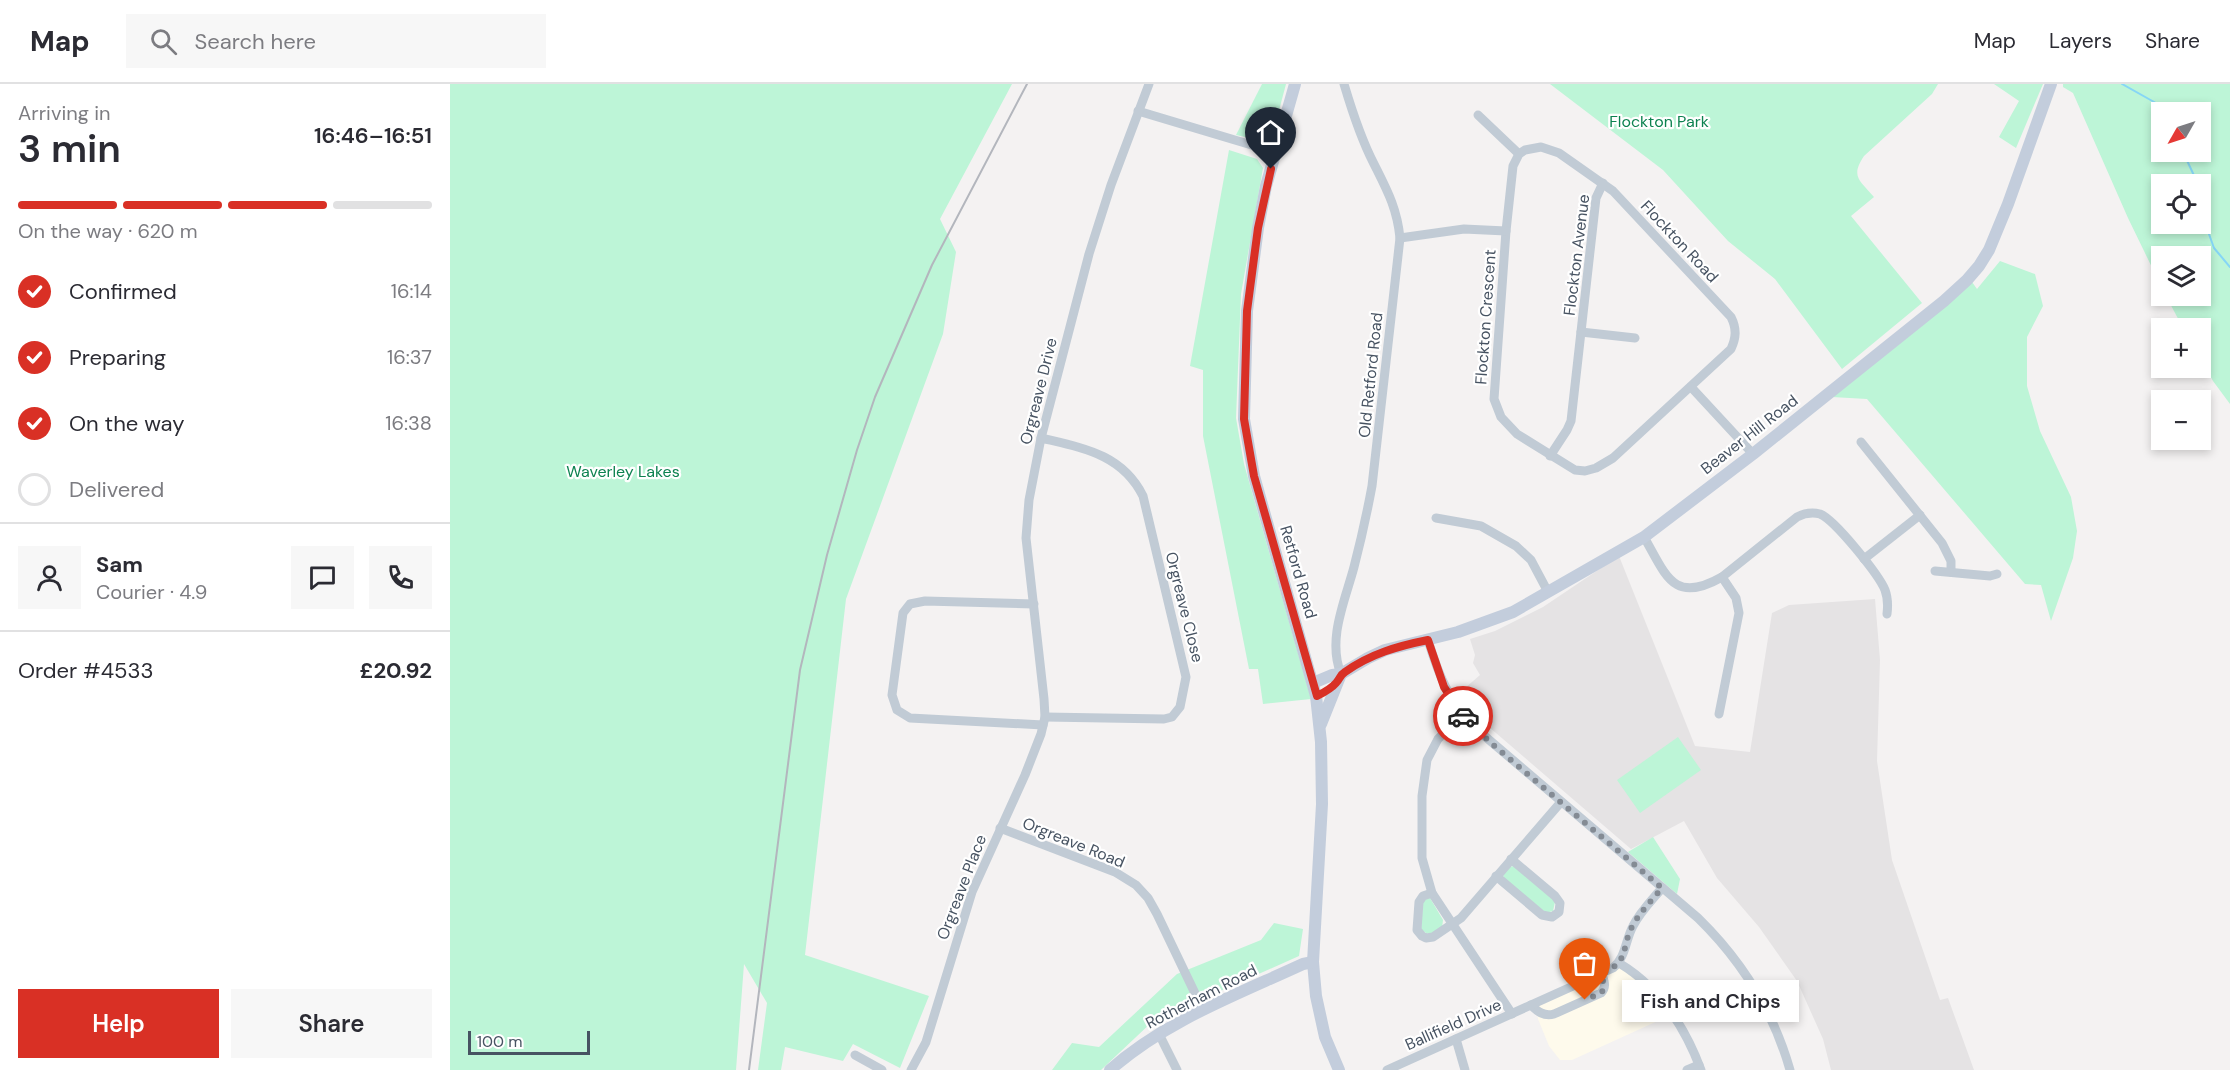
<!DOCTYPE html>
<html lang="en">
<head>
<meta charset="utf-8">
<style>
	body { margin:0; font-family:"DM Sans",sans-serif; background:#f7f7f7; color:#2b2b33; height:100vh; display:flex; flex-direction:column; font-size:22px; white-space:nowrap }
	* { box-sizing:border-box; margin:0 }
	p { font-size:20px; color:#7c7c81 }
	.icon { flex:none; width:33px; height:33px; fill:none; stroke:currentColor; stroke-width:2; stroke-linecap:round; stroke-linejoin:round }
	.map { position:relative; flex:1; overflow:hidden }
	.drawer { display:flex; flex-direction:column; background:#fff; width:450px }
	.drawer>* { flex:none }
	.needle { width:39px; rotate:231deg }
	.tools { position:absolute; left:1701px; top:18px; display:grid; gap:12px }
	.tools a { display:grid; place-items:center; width:60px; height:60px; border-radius:0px; background:#fff; box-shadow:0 3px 9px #0003; font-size:30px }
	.scale { position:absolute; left:18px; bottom:15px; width:122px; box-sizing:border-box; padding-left:6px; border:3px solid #475362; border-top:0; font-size:16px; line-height:21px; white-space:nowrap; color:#475362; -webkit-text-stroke:4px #fff; paint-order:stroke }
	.pin { position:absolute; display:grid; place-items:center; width:51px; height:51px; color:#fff; margin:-62px -26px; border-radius:50% 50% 50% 0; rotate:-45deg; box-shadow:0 0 6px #0007 }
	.pin .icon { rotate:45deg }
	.courier { position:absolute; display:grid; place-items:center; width:60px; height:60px; margin:-30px; border:4px solid #d93025; border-radius:50%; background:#fff; color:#222; box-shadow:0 2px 8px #0007 }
	.bubble { position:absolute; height:42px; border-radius:0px; background:#fff; box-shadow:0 3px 9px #0003; font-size:20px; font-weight:600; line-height:42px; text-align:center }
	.headline em { font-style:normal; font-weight:600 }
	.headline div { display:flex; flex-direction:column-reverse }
	.headline { display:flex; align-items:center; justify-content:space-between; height:102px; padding:0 18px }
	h1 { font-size:39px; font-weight:600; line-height:45px }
	.bar { display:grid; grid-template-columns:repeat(4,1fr); gap:9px 6px; align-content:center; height:72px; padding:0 18px }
	.bar i { height:8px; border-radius:4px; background:#e1e1e2 }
	.bar .current { background:#d93025 }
	.bar p { grid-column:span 4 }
	.line { display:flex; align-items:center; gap:15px; padding:0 18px; border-top:2px solid #e1e1e2 }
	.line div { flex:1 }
	.round { display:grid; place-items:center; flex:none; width:63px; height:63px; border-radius:0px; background:#f7f7f7 }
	ol { padding:0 18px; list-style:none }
	li { display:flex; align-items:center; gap:18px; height:66px }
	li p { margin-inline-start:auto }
	li .icon { padding:6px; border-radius:50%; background:#d93025; color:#fff; stroke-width:4 }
	li:last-child { color:#7c7c81 }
	li i { width:33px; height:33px; border:3px solid #e1e1e2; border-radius:50% }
	.action { display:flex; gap:12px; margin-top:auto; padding:12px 18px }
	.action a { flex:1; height:69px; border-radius:0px; background:#d93025; color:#fff; font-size:24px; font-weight:600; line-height:69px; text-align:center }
	.action a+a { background:#f7f7f7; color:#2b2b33 }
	header { display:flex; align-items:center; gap:36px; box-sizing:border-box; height:84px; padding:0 30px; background:#fff; border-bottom:2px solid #e1e1e2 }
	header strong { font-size:28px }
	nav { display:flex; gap:33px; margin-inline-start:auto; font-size:21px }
	.search { width:420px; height:54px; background:#f7f7f7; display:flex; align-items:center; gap:15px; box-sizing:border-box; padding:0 21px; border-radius:0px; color:#7c7c81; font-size:22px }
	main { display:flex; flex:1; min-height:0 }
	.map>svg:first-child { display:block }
	.commercial { fill:#fefaec }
	.education { fill:#e5e3e4 }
	.green { fill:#bdf5d7; fill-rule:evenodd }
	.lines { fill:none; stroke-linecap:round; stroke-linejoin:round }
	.stream { stroke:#86d6f6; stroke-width:2 }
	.minor { stroke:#c1cbd5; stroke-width:9 }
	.secondary { stroke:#c3cddc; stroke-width:12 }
	.rail { stroke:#b3b6bd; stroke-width:2 }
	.done { stroke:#848b94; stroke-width:6; stroke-dasharray:0 10.8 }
	.route { stroke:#d93025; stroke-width:8 }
	.labels { text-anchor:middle; stroke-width:4.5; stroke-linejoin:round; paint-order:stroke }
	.park-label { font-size:16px; fill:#0d8250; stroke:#fff }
	.street-label { font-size:16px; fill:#475362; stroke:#fff }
</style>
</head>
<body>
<header>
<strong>Map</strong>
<div class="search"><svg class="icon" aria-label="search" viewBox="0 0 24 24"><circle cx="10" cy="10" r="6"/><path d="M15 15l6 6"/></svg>Search here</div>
<nav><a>Map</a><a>Layers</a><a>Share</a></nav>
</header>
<main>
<section class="drawer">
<div class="headline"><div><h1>3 min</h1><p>Arriving in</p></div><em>16:46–16:51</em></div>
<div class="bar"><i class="current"></i><i class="current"></i><i class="current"></i><i></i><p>On the way · 620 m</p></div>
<ol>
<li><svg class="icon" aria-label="check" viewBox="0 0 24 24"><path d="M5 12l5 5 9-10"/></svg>Confirmed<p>16:14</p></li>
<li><svg class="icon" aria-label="check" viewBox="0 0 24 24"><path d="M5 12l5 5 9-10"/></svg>Preparing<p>16:37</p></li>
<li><svg class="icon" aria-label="check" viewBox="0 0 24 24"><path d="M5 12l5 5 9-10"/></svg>On the way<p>16:38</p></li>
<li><i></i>Delivered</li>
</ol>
<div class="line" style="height:108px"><a class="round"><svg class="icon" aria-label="person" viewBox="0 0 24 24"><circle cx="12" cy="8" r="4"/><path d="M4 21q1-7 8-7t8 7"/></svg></a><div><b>Sam</b><p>Courier · 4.9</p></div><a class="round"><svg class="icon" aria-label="chat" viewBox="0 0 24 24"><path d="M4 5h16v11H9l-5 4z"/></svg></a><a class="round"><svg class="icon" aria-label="phone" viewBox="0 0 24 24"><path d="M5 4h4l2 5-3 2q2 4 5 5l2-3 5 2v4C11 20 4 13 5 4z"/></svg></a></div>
<div class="line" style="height:78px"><div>Order #4533</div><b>£20.92</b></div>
<div class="action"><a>Help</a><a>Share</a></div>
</section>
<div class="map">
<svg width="1780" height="986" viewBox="0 0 1780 986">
	<rect width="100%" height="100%" fill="#f4f2f2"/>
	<polygon class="commercial" points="1169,879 1223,930 1122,976 1110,976 1099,962 1088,935 1087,927 1081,921"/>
	<polygon class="education" points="1169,472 1245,662 1300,668 1322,529 1339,521 1425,515 1430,576 1427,677 1442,776 1490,916 1498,914 1524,986 1381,986 1373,955 1347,897 1309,843 1267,794 1234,737 1181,765 1018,625 1007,611 1030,591 1023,579 1025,571 1020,555 1045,547 1093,523"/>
	<g class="green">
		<polygon points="0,0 562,0 490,135 506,168 493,250 396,515 355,871 479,912 450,984 403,960 393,977 335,963 331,986 308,986 317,919 294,880 286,986 0,986"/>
		<polygon points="812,0 836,0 823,49 809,56 786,51"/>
		<path d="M1100,0H1488L1482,10L1414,72C1400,93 1410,96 1424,113L1401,132L1472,219L1392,285L1325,195L1278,157L1213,86Z"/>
		<polygon points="1544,0 1593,0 1566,64 1549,53 1569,17"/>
		<path d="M1613,0H1780V320L1763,297L1751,275L1750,244H1733L1716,212H1750V172H1712L1711,202L1678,134L1623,9L1613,3ZM1712,28H1750V68H1712ZM1712,100H1750V140H1712Z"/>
		<polygon points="779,66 807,75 813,84 791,210 786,334 794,380 861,615 813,620 808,585 799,585 753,352 753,286 740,282"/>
		<polygon points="1550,177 1585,190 1593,222 1577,253 1577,302 1590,347 1621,413 1627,447 1623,474 1601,537 1591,501 1575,500 1417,315 1382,313 1522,198 1527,205"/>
		<polygon points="1228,653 1251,686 1190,729 1167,696"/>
		<polygon points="1203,753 1230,795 1227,810 1178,768"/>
		<polygon points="1064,782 1101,813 1105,818 1103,827 1096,829 1054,795 1053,790 1059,783"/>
		<path d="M976,814H980L993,836L992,844C983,850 979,853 971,845L973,817Z"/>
		<polygon points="824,839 853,845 849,872 703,937 651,986 602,986 622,959 649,963 727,890 811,856"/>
	</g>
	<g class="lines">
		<g class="stream">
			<polyline points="1672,0 1713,23 1715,28"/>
			<polyline points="1733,68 1748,100"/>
			<polyline points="1750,115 1755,139 1764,164 1780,183"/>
		</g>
		<g class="minor">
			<polyline points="688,27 825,68"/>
			<polyline points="1028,31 1069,70"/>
			<path d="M1091,63L1109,69L1163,107L1281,233C1287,245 1286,254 1281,265L1163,374L1146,384L1135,387L1125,386L1067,350L1051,333L1044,315L1056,147L1063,82L1069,70L1075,66Z"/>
			<polyline points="950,154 1014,145 1056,147"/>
			<polyline points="1131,248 1185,254"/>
			<polyline points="1241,303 1303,370"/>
			<path d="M591,354C633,364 672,370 693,412L736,593L730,623L722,633L714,635L595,633"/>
			<polyline points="1411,358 1492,459 1501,477 1501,488"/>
			<polyline points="1100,372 1117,346 1121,337 1146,114 1153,99"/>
			<polyline points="986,434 1031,442 1066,462 1081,476 1098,508"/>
			<path d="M1194,453C1216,491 1223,521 1272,493L1347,433C1355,429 1362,428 1370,430C1385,436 1429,491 1435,506C1438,514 1438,522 1437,530"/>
			<polyline points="1414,475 1470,431"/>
			<polyline points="1485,487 1540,492 1547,490"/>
			<polyline points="584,520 475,517 460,520 453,529 442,611 447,626 460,634 593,641"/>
			<path d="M978,556C988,589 999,618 1024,643L1248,834C1292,877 1323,926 1340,986"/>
			<path d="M891,590C877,555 895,517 904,483C911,456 917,429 922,402L950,154C947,124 937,106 924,80C911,55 902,27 894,0"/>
			<polyline points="1269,630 1289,529 1286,514 1272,493"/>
			<polyline points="1012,631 988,655 977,676 972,712 972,774 982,809 1062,930"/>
			<polyline points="550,744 665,788 686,801 698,814 707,830 753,926"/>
			<polyline points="1046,792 1092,831 1102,833 1109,828 1110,819 1105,812 1061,775"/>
			<polyline points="982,809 973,812 969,818 967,846 972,852 976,854 983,853 1011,834 1111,718"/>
			<path d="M1169,879C1209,903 1235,943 1251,986"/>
			<path d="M1081,921C1087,927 1094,933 1104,930L1151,909C1157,903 1154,897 1152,890"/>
			<polyline points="709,950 727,986"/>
			<polyline points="1006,955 1015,986"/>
			<polyline points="405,971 432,986"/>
			<polyline points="461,986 476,958 522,808 575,691 591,650 595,633 594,615 576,454 579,416 591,354 639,170 661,101 699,0"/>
			<path d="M937,986L1163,884C1176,873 1175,857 1183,842C1190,828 1202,816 1212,804"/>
			<polyline points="1237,986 1249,981"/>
		</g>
		<g class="secondary">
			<polyline points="845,0 816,102 808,144 797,227 794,335 804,392 866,612 871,658 872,720 863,878 866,912 875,953 889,986"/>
			<polyline points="863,599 882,591 891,590 918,574 935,566 1008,548 1063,528 1194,453 1303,370 1494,217 1517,196 1529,182 1539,166 1558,120 1601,0"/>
			<polyline points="871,640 891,590"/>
			<path d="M660,986C715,937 786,911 853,880L863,878"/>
		</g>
		<polyline class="rail" points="299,986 350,586 377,471 407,366 425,313 482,181 577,0"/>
	</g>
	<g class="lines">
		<path class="done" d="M1013,632L1042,660L1212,804C1202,816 1191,827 1183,841C1170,865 1181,876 1152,890L1154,905L1151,909L1135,916"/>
		<path class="route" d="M821,85L808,144L797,227L794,335L804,392L867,612C873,609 881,605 886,599C890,595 890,591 895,588C920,570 948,562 978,556L994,603L1013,632"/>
	</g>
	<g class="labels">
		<g class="park-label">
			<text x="1209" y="43">Flockton Park</text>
			<text x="173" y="393">Waverley Lakes</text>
		</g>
		<g class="street-label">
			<text transform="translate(1230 157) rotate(47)" y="6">Flockton Road</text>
			<text transform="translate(1126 171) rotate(-83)" y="6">Flockton Avenue</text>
			<text transform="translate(1035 233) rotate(-86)" y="6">Flockton Crescent</text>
			<text transform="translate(920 291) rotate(-84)" y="6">Old Retford Road</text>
			<text transform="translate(588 307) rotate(-76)" y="6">Orgreave Drive</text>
			<text transform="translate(1299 350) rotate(-38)" y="6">Beaver Hill Road</text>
			<text transform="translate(849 488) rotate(74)" y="6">Retford Road</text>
			<text transform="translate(735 523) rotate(76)" y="6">Orgreave Close</text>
			<text transform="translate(624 758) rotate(22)" y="6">Orgreave Road</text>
			<text transform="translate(511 803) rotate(-69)" y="6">Orgreave Place</text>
			<text transform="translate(751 912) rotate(-27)" y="6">Rotherham Road</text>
			<text transform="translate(1003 940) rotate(-24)" y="6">Ballifield Drive</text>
		</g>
	</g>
</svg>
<div class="tools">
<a><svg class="needle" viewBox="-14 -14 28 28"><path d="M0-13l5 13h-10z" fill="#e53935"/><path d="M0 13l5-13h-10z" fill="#7c7c81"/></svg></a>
<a><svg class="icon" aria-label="locate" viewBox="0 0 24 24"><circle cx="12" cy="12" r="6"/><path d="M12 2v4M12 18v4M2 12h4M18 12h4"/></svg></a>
<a><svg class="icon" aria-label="layers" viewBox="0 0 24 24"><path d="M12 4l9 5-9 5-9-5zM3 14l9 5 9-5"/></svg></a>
<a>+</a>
<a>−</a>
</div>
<div class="scale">100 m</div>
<div class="pin" style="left:1135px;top:916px;background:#ea580c"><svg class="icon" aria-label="bag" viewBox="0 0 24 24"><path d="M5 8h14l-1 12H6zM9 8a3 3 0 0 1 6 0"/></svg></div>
<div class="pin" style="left:821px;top:85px;background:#1f2937"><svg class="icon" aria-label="home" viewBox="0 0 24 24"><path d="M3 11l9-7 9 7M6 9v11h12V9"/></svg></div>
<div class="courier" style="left:1013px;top:632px"><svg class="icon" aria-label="car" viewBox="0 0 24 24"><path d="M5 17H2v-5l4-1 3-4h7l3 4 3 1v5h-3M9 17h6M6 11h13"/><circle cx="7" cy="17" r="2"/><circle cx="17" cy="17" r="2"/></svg></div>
<div class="bubble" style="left:1172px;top:896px;width:177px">Fish and Chips</div>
</div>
</main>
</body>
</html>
